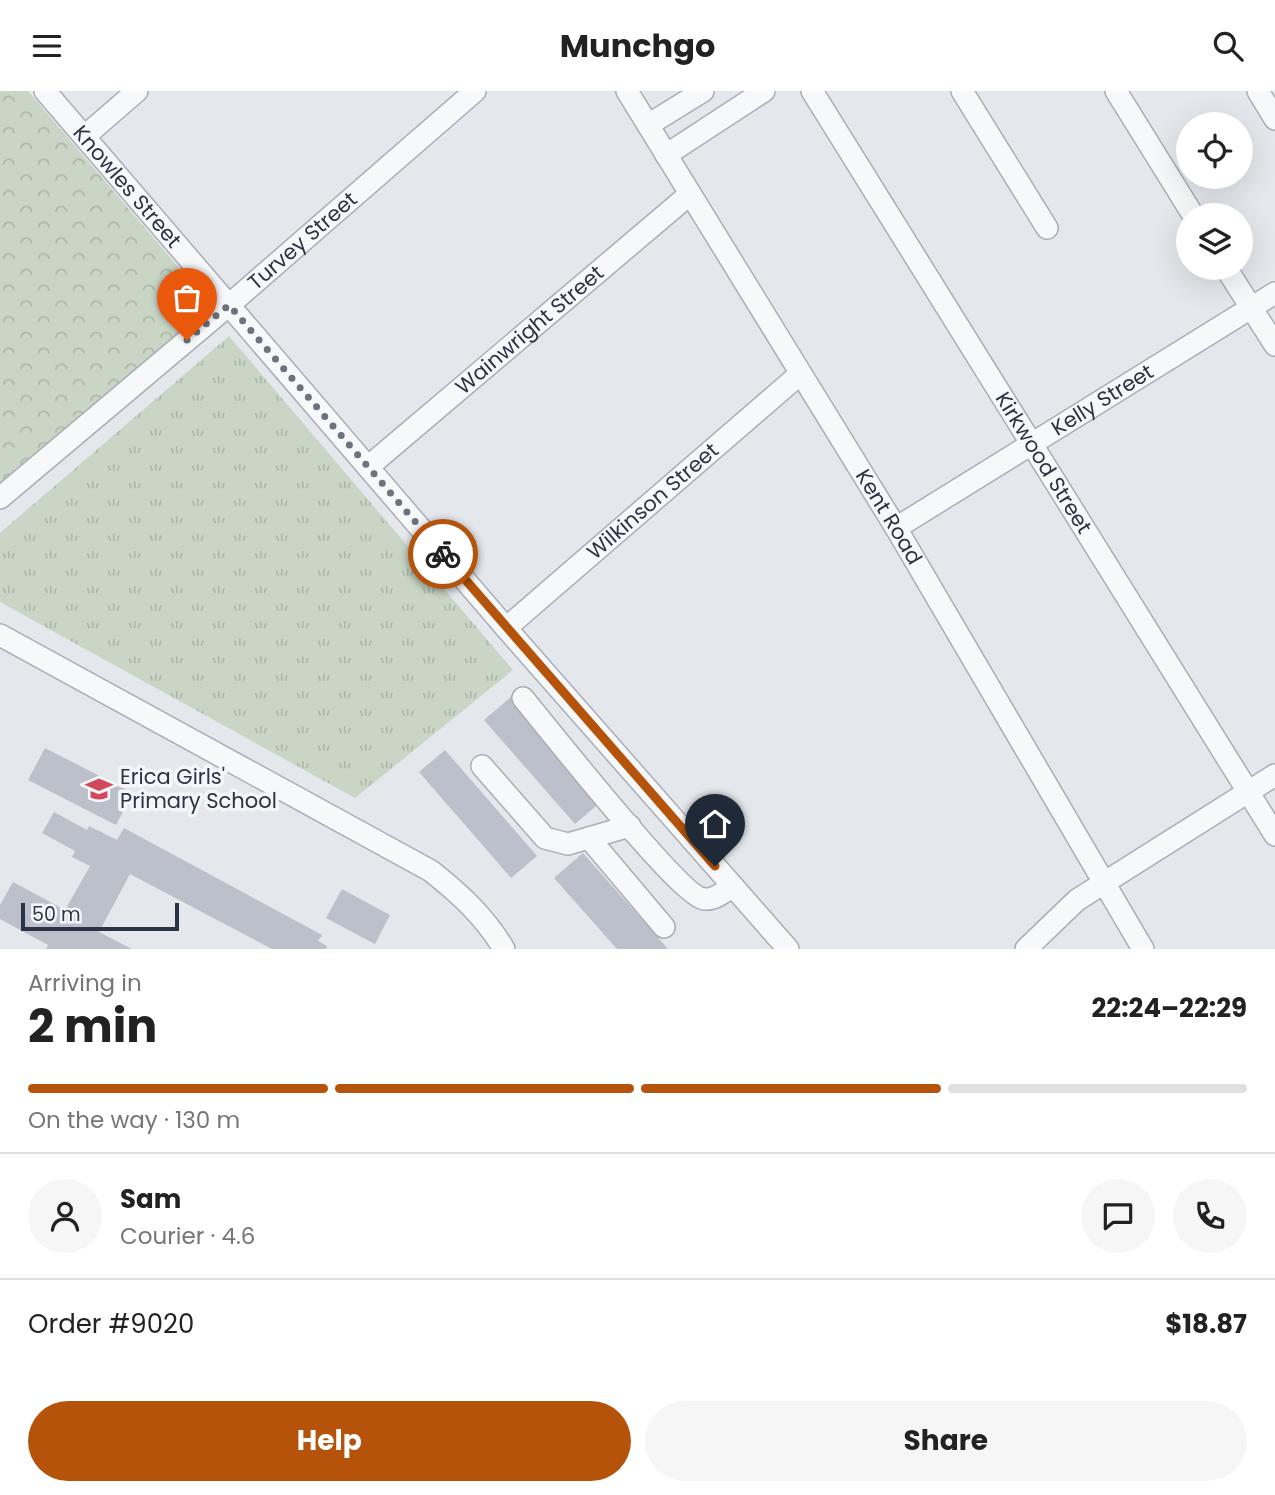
<!DOCTYPE html>
<html lang="en">
<head>
<meta charset="utf-8">
<style>
	body { margin:0; font-family:Poppins,sans-serif; background:#f6f6f6; color:#222; height:100vh; display:flex; flex-direction:column; font-size:26px; white-space:nowrap }
	* { box-sizing:border-box; margin:0 }
	p { font-size:23px; color:#767676 }
	.icon { flex:none; width:38px; height:38px; fill:none; stroke:currentColor; stroke-width:2; stroke-linecap:round; stroke-linejoin:round }
	.map { position:relative; height:858px; overflow:hidden }
	.panel { display:flex; flex-direction:column; background:#fff; flex:1 }
	.panel>* { flex:none }
	.buttons { position:absolute; left:1176px; top:21px; display:grid; gap:14px }
	.buttons a { display:grid; place-items:center; width:77px; height:77px; border-radius:50%; background:#fff; box-shadow:0 7px 28px #0002; font-size:35px }
	.scale { position:absolute; left:21px; bottom:18px; width:158px; box-sizing:border-box; padding-left:7px; border:4px solid #2b3445; border-top:0; font-size:19px; line-height:24px; white-space:nowrap; color:#2b3445; -webkit-text-stroke:5px #f4f6f9; paint-order:stroke }
	.pin { position:absolute; display:grid; place-items:center; width:60px; height:60px; color:#fff; margin:-72px -30px; border-radius:50% 50% 50% 0; rotate:-45deg; box-shadow:0 0 7px #0007 }
	.pin .icon { rotate:45deg }
	.courier { position:absolute; display:grid; place-items:center; width:70px; height:70px; margin:-35px; border:5px solid #b45309; border-radius:50%; background:#fff; color:#222; box-shadow:0 2px 9px #0007 }
	.summary em { font-style:normal; font-weight:700 }
	.summary div { display:flex; flex-direction:column-reverse }
	.summary { display:flex; align-items:center; justify-content:space-between; height:119px; padding:0 28px }
	h1 { font-size:46px; font-weight:700; line-height:52px }
	.bar { display:grid; grid-template-columns:repeat(4,1fr); gap:10px 7px; align-content:center; height:84px; padding:0 28px }
	.bar i { height:9px; border-radius:5px; background:#e0e0e0 }
	.bar .active { background:#b45309 }
	.bar p { grid-column:span 4 }
	.line { display:flex; align-items:center; gap:18px; padding:0 28px; border-top:2px solid #e0e0e0 }
	.line div { flex:1 }
	.round { display:grid; place-items:center; flex:none; width:74px; height:74px; border-radius:37px; background:#f6f6f6 }
	.cta { display:flex; gap:14px; margin-top:auto; padding:14px 28px }
	.cta a { flex:1; height:80px; border-radius:42px; background:#b45309; color:#fff; font-size:28px; font-weight:700; line-height:80px; text-align:center }
	.cta a+a { background:#f6f6f6; color:#222 }
	header { display:flex; justify-content:space-between; align-items:center; height:91px; padding:0 28px; background:#fff; font-size:32px; font-weight:700 }
	.map>svg:first-child { display:block }
	.grass { fill:url(#grass-tufts) }
	.park { fill:url(#park-crowns) }
	.building { fill:#bbc0ca }
	.lines { fill:none; stroke-linecap:round; stroke-linejoin:round }
	.minor-casing { stroke:#a9aeb7; stroke-width:24 }
	.minor { stroke:#f7f8fa; stroke-width:21 }
	.done { stroke:#6c737f; stroke-width:7; stroke-dasharray:0 12.6 }
	.route { stroke:#b45309; stroke-width:9 }
	.labels { text-anchor:middle; stroke-width:7; stroke-linejoin:round; paint-order:stroke }
	.street-label { font-size:21px; fill:#2b3445; stroke:#f4f6f9 }
	.poi-label { font-size:21px; fill:#2b3445; stroke:#f4f6f9; text-anchor:start }
</style>
</head>
<body>
<header><svg class="icon" aria-label="menu" viewBox="0 0 24 24"><path d="M4 6h16M4 12h16M4 18h16"/></svg>Munchgo<svg class="icon" aria-label="search" viewBox="0 0 24 24"><circle cx="10" cy="10" r="6"/><path d="M15 15l6 6"/></svg></header>
<div class="map">
<svg width="1275" height="858" viewBox="0 0 1275 858">
	<defs>
		<pattern id="grass-tufts" width="24" height="20" patternUnits="userSpaceOnUse" patternTransform="scale(1.75)"><rect width="24" height="20" fill="#c9d6c5"/><path d="M3 7l-1-3M5 7V3M7 7l1-3M15 17l-1-3M17 17v-4M19 17l1-3" fill="none" stroke="#adb8ab"/></pattern>
		<pattern id="park-crowns" width="20" height="18" patternUnits="userSpaceOnUse" patternTransform="scale(1.75)"><rect width="20" height="18" fill="#c9d6c5"/><path d="M2 6a3 3 0 1 1 6 0M12 15a3 3 0 1 1 6 0" fill="none" stroke="#adb8ab"/></pattern>
	</defs>
	<rect width="100%" height="100%" fill="#e4e7ec"/>
	<polygon class="grass" points="229,245 513,579 355,707 0,511 0,442"/>
	<polygon class="park" points="0,0 28,0 215,219 0,404"/>
	<g class="building">
		<polygon points="512,605 603,709 575,733 484,629"/>
		<polygon points="45,657 133,702 116,734 28,689"/>
		<polygon points="445,659 537,765 511,787 419,681"/>
		<polygon points="54,721 87,739 89,735 117,749 124,737 322,844 318,850 327,855 326,858 272,858 130,783 99,841 132,858 46,858 48,854 0,828 0,814 13,791 65,819 90,775 72,766 75,760 42,742"/>
		<polygon points="583,762 668,858 617,858 554,787"/>
		<polygon points="342,798 390,824 375,853 326,827"/>
	</g>
	<g class="lines">
		<defs>
			<g id="minor">
				<path id="s1" d="M45,0L506,537L788,858"/>
				<path id="s2" d="M627,0L896,437L1143,858"/>
				<path id="s3" d="M812,0L1275,744"/>
				<polyline points="962,0 1047,137"/>
				<polyline points="1116,0 1193,124"/>
				<polyline points="1258,0 1275,28"/>
				<polyline points="648,34 703,0"/>
				<polyline points="85,45 137,0"/>
				<polyline points="666,64 764,0"/>
				<polyline points="1226,177 1275,254"/>
				<path id="s4" d="M368,376L690,103"/>
				<path id="s5" d="M0,407L229,214L475,0"/>
				<path id="s6" d="M896,437L1275,202"/>
				<path id="s7" d="M506,537L800,283"/>
				<path d="M0,544L431,780C460,803 485,826 504,858"/>
				<path d="M523,607C547,636 680,805 704,808C715,809 724,801 733,795"/>
				<polyline points="482,675 545,747 568,753 630,735"/>
				<polyline points="589,747 664,836"/>
				<polyline points="1026,858 1077,809 1275,684"/>
			</g>
		</defs>
		<use href="#minor" class="minor-casing"/>
		<use href="#minor" class="minor"/>
	</g>
	<g class="lines">
		<polyline class="done" points="187,249 229,214 443,463"/>
		<polyline class="route" points="443,463 715,775"/>
	</g>
	<defs>
		<symbol id="school-bare" viewBox="-9 -9 18 18"><path d="M0-5L7-2L0 1L-7-2ZM-4 1L0 2.5L4 1V4Q0 6-4 4Z" fill="#d1495b" stroke="#f4f6f9" stroke-width="2.5" paint-order="stroke"/></symbol>
	</defs>
	<g fill-rule="evenodd">
		<use href="#school-bare" x="80" y="679" width="38" height="38"/>
	</g>
	<g class="labels">
		<g class="street-label">
			<text dy="7" stroke="none"><textPath href="#s1" startOffset="126">Knowles Street</textPath></text>
			<text dy="7" stroke="none"><textPath href="#s5" startOffset="397">Turvey Street</textPath></text>
			<text dy="7" stroke="none"><textPath href="#s4" startOffset="212">Wainwright Street</textPath></text>
			<text dy="7" stroke="none"><textPath href="#s6" startOffset="243">Kelly Street</textPath></text>
			<text dy="7" stroke="none"><textPath href="#s3" startOffset="438">Kirkwood Street</textPath></text>
			<text dy="7" stroke="none"><textPath href="#s7" startOffset="194">Wilkinson Street</textPath></text>
			<text dy="7" stroke="none"><textPath href="#s2" startOffset="500">Kent Road</textPath></text>
		</g>
		<g class="poi-label">
			<text x="120" y="693">Erica Girls'<tspan x="120" dy="24">Primary School</tspan></text>
		</g>
	</g>
</svg>
<div class="buttons">
<a><svg class="icon" aria-label="locate" viewBox="0 0 24 24"><circle cx="12" cy="12" r="6"/><path d="M12 2v4M12 18v4M2 12h4M18 12h4"/></svg></a>
<a><svg class="icon" aria-label="layers" viewBox="0 0 24 24"><path d="M12 4l9 5-9 5-9-5zM3 14l9 5 9-5"/></svg></a>
</div>
<div class="scale">50 m</div>
<div class="pin" style="left:187px;top:249px;background:#ea580c"><svg class="icon" aria-label="bag" viewBox="0 0 24 24"><path d="M5 8h14l-1 12H6zM9 8a3 3 0 0 1 6 0"/></svg></div>
<div class="pin" style="left:715px;top:775px;background:#1f2937"><svg class="icon" aria-label="home" viewBox="0 0 24 24"><path d="M3 11l9-7 9 7M6 9v11h12V9"/></svg></div>
<div class="courier" style="left:443px;top:463px"><svg class="icon" aria-label="bike" viewBox="0 0 24 24"><circle cx="6" cy="16" r="4"/><circle cx="18" cy="16" r="4"/><path d="M6 16l4-8h5l3 8M10 8l3 8H6M13 5h3"/></svg></div>
</div>
<section class="panel">
<div class="summary"><div><h1>2 min</h1><p>Arriving in</p></div><em>22:24–22:29</em></div>
<div class="bar"><i class="active"></i><i class="active"></i><i class="active"></i><i></i><p>On the way · 130 m</p></div>
<div class="line" style="height:126px"><a class="round"><svg class="icon" aria-label="person" viewBox="0 0 24 24"><circle cx="12" cy="8" r="4"/><path d="M4 21q1-7 8-7t8 7"/></svg></a><div><b>Sam</b><p>Courier · 4.6</p></div><a class="round"><svg class="icon" aria-label="chat" viewBox="0 0 24 24"><path d="M4 5h16v11H9l-5 4z"/></svg></a><a class="round"><svg class="icon" aria-label="phone" viewBox="0 0 24 24"><path d="M5 4h4l2 5-3 2q2 4 5 5l2-3 5 2v4C11 20 4 13 5 4z"/></svg></a></div>
<div class="line" style="height:91px"><div>Order #9020</div><b>$18.87</b></div>
<div class="cta"><a>Help</a><a>Share</a></div>
</section>
</body>
</html>
